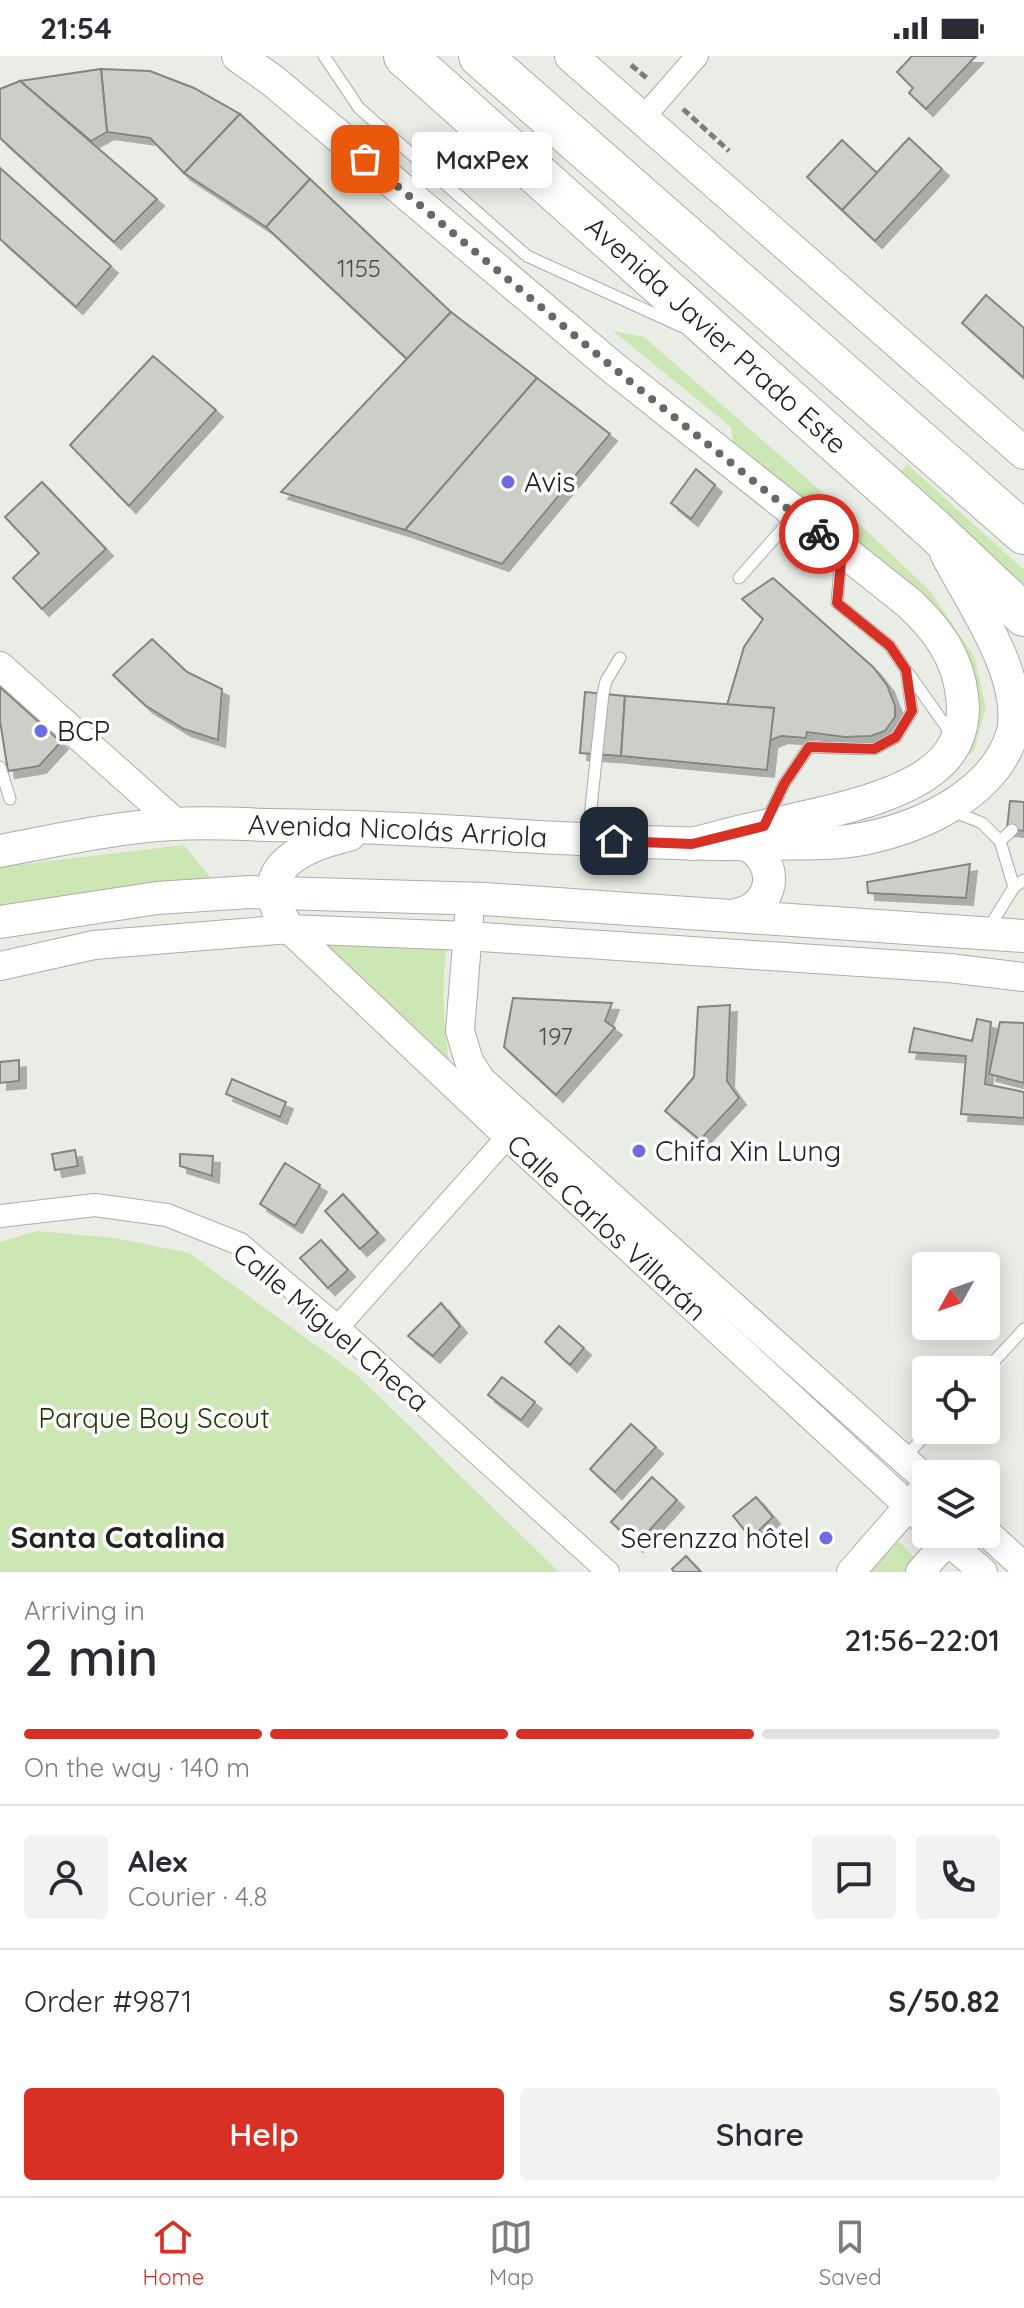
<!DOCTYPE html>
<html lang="en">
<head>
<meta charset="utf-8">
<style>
	body { margin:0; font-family:Quicksand,sans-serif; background:#f2f2f3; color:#2b2b33; height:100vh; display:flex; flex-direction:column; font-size:30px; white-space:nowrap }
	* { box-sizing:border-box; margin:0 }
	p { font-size:26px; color:#7c7c81 }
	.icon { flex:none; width:44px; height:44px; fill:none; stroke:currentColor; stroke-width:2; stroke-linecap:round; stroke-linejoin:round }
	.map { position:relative; height:1516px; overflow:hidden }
	.sheet { display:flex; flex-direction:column; background:#fff; flex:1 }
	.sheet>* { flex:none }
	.needle { width:52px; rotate:230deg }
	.fabs { position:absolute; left:912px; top:1196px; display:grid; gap:16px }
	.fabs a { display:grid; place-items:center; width:88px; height:88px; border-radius:8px; background:#fff; box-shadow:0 4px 20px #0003; font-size:40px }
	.pin { position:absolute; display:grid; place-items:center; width:68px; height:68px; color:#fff; margin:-34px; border-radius:16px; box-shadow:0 4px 12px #0006 }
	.courier { position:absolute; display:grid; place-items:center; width:80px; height:80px; margin:-40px; border:6px solid #d93025; border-radius:50%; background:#fff; color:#222; box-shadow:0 2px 10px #0007 }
	.bubble { position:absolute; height:56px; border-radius:8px; background:#fff; box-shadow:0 4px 20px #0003; font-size:26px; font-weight:600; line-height:56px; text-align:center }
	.headline em { font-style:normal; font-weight:600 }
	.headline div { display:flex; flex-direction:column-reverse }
	.headline { display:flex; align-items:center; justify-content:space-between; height:136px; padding:0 24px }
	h1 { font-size:52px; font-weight:600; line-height:60px }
	.bar { display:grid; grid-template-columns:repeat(4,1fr); gap:12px 8px; align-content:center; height:96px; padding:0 24px }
	.bar i { height:10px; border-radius:6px; background:#e1e1e2 }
	.bar .selected { background:#d93025 }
	.bar p { grid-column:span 4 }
	.line { display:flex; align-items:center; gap:20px; padding:0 24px; border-top:2px solid #e1e1e2 }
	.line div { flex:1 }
	.round { display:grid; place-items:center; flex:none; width:84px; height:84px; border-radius:8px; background:#f2f2f3 }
	.action { display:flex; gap:16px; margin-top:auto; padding:16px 24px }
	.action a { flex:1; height:92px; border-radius:8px; background:#d93025; color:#fff; font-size:32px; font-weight:600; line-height:92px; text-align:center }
	.action a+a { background:#f2f2f3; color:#2b2b33 }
	.status { display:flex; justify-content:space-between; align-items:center; height:56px; padding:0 40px; background:#fff; direction:ltr }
	.status svg { height:22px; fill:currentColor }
	.tab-bar { display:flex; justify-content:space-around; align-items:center; height:112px; border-top:2px solid #e1e1e2; background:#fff; font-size:22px; color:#7c7c81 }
	.tab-bar a { display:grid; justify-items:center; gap:4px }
	.tab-bar .selected { color:#d93025 }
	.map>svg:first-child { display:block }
	.green { fill:#cce7b4 }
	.building { fill:#cbcfc7; stroke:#81867e; stroke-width:2; filter:url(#shadow) }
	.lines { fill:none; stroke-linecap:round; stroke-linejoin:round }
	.service-casing { stroke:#aaafa6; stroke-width:13 }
	.minor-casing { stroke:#aaafa6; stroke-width:24 }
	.tertiary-casing { stroke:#aaafa6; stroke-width:30 }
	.secondary-casing { stroke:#aaafa6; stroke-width:34 }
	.motorway-casing { stroke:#aaafa6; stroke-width:44 }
	.path { stroke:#7b7e79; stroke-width:5; stroke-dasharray:8 4; stroke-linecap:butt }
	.service { stroke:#fff; stroke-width:11 }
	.minor { stroke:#fff; stroke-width:22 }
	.tertiary { stroke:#fff; stroke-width:28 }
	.secondary { stroke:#fff; stroke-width:32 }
	.motorway { stroke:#fff; stroke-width:42 }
	.done { stroke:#666964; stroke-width:8; stroke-dasharray:0 14.4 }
	.route { stroke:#d93025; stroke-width:10 }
	.poi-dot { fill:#6e6be5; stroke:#fff; stroke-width:3 }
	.labels { text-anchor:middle; stroke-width:7; stroke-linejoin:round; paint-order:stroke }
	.number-label { font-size:24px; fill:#4b4d49 }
	.street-label { font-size:28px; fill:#20221f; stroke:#fff }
	.poi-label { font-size:28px; fill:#20221f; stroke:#fff; text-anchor:start }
	.park-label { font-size:28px; fill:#1f3403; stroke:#fff }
	.neighbourhood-label { font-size:30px; font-weight:bold; fill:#20221f; stroke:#fff }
</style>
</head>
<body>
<div class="status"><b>21:54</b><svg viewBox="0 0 49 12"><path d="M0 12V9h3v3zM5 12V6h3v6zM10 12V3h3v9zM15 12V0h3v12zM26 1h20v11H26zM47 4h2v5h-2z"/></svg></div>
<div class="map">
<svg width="1024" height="1516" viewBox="0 0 1024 1516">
	<defs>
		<filter id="shadow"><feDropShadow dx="7" dy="7" stdDeviation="0" flood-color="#0004"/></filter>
	</defs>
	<rect width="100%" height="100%" fill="#e9ede5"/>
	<g class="green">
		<polygon points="613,275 644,281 869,477 930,535 974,600 986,651 974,695 953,709 968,691 979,643 967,603 733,388 731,371"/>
		<polygon points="907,408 1024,514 1024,538 895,424"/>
		<polygon points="184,789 216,828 0,853 0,811"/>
		<path d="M313,888L447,890C441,929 443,966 449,1005Z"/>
		<polygon points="37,1175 115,1182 189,1197 357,1319 559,1516 0,1516 0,1186"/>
		<polygon points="897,1484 918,1505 908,1516 868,1516"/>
	</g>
	<g class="building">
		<polygon points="912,0 976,0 926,53 909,37 913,32 897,16"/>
		<polygon points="101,13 150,15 194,32 240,58 184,117 150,82 107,76"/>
		<polygon points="101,13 107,76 91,85 20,25"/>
		<polygon points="20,25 157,143 114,186 0,82 0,33"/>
		<polygon points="240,58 310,123 266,171 184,117"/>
		<polygon points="909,82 942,113 875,185 842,154"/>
		<polygon points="842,84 877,117 842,154 807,121"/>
		<polygon points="0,112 111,210 76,251 0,183"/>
		<polygon points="310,123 451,256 407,303 266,171"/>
		<polygon points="986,239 1024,272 1024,322 962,267"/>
		<polygon points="451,256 537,322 405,474 281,436"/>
		<polygon points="153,300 216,354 129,450 70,389"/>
		<polygon points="537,322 610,378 502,508 405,474"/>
		<polygon points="696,413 715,429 691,463 671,447"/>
		<polygon points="42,426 106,493 42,553 13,522 39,497 5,461"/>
		<polygon points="773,522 873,611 887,629 895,650 895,661 885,675 871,680 845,681 807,676 806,682 781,680 769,685 774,652 727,649 744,591 763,563 742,543"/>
		<polygon points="152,583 187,616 222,633 218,684 184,673 146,650 113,619"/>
		<polygon points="0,631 61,686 39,710 8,715 0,665"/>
		<polygon points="585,636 625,640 621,700 580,697"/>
		<polygon points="625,640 774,652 767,714 621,700"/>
		<polygon points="1010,745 1024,746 1024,775 1007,773"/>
		<polygon points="970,808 966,842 868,837 867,826"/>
		<polygon points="513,942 612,947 605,965 615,972 556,1039 504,991"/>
		<polygon points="730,949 727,1025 739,1042 700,1084 665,1055 694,1021 698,951"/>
		<polygon points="977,963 991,966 985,1028 1024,1036 1024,1062 961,1058 966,1000 909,996 914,972 972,985"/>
		<polygon points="1000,966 1024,967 1024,1027 989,1018"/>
		<polygon points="19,1004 19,1025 0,1027 0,1006"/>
		<polygon points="232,1023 286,1046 280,1061 226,1038"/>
		<polygon points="75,1094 78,1110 55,1114 52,1098"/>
		<polygon points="180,1098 213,1100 212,1120 180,1110"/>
		<polygon points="285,1107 320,1129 295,1170 260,1148"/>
		<polygon points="343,1138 378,1177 360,1193 325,1155"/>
		<polygon points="321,1184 348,1214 328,1232 300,1202"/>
		<polygon points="441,1247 460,1270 433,1300 408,1280"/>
		<polygon points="559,1270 584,1292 570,1309 545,1286"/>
		<polygon points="502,1321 535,1346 521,1364 488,1339"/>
		<polygon points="631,1368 656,1391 615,1436 590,1413"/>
		<polygon points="652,1421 677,1444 636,1489 611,1466"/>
		<polygon points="756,1441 773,1461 751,1482 733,1460"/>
		<polygon points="686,1500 701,1516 674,1516 672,1513"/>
	</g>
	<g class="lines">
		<defs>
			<g id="service">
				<polyline points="324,0 359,52 527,200 681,270"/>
				<polyline points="739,522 795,459"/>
				<polyline points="909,618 952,679"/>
				<polyline points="0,711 10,743"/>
				<polyline points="955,756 982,767 1000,785 1012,774"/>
				<polyline points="767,764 784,728 809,691 874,693 896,681 912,655 906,614 890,590 837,547 841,500"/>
				<polyline points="588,780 603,638 606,625 620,602"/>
				<polyline points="1000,785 1014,831"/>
				<polyline points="987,875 1014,831 1024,824"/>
				<polyline points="986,1314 1024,1273"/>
				<polyline points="904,1402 930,1374"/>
			</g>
			<g id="minor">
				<polyline points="643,62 697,0"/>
				<polyline points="0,1160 95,1149 167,1159 240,1188 338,1271 608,1516"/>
				<polyline points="338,1271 518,1069"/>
			</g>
			<g id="tertiary">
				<polyline points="0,610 176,767"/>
				<polyline points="469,862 460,975 469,1005 481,1024 926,1423"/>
				<path id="s1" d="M289,873L508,1080L926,1466"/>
				<polyline points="0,910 94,889 289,873 467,880 949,912 1024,921"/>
				<polyline points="986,1476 1024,1511"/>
				<polyline points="940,1478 983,1516"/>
				<polyline points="851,1516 920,1437"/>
				<polyline points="920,1516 954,1478"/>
			</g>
			<g id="secondary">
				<path d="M238,0L272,24L611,310L909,547C937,573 958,601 962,640C966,667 957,694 936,711C898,744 818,758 769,769C744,774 718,781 692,788"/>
				<polyline points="571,0 1024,397"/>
				<path id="s2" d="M0,795C58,784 116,771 174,768C206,766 238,768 269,769C353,770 437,774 521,780C602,784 684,789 766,788C800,787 834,789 867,782C924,770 995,737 1013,676C1024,618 971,546 946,497"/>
				<path d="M736,859C775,851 781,807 746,788"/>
				<polyline points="0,866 157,842 249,836 484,843 1024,880"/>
				<path d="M289,873C247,816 297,791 349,779"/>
			</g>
			<g id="motorway">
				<path id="s3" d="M405,0L933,473L1024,559"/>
				<polyline points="480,0 1024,477"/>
			</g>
		</defs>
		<use href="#service" class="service-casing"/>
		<use href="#minor" class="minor-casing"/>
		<use href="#tertiary" class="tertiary-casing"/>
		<use href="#secondary" class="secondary-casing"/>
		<use href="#motorway" class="motorway-casing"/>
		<g class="path">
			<polyline points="631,9 648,23"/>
			<polyline points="683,53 729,95"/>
		</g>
		<use href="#service" class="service"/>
		<use href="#minor" class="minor"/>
		<use href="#tertiary" class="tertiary"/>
		<use href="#secondary" class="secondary"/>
		<use href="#motorway" class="motorway"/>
	</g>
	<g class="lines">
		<polyline class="done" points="365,103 611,310 819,478"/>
		<polyline class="route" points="614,785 692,788 764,770 784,728 809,691 874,693 896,681 912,655 906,614 890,590 837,547 842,496 819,478"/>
	</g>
	<g class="poi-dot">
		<circle cx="508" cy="426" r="8"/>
		<circle cx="41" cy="675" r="8"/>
		<circle cx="639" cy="1095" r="8"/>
		<circle cx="826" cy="1482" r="8"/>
	</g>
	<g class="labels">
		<g class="number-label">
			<text x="359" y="221">1155</text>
			<text x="556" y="989">197</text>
		</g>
		<g class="street-label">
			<text dy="10" stroke="none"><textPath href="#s3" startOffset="418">Avenida Javier Prado Este</textPath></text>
			<text dy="10" stroke="none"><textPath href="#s2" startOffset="400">Avenida Nicolás Arriola</textPath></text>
			<text dy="10" stroke="none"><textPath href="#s1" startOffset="436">Calle Carlos Villarán</textPath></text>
			<text transform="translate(331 1271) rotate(40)" y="10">Calle Miguel Checa</text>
		</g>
		<g class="poi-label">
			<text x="524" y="436">Avis</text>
			<text x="57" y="685">BCP</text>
			<text x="655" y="1105">Chifa Xin Lung</text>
			<text x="810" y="1492" text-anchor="end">Serenzza hôtel</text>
		</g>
		<g class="park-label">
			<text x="154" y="1372">Parque Boy Scout</text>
		</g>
		<g class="neighbourhood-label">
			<text x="118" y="1492">Santa Catalina</text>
		</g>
	</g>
</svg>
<div class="fabs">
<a><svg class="needle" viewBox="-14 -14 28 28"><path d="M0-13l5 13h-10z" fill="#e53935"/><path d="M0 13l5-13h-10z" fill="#7c7c81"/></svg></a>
<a><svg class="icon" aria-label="locate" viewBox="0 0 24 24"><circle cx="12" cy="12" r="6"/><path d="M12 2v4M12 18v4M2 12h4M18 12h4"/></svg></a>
<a><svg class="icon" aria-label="layers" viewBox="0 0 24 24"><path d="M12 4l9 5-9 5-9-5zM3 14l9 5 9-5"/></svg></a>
</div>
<div class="pin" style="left:365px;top:103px;background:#ea580c"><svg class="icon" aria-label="bag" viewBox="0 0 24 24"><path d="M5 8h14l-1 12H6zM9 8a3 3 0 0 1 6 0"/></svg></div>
<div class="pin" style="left:614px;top:785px;background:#1f2937"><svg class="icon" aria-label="home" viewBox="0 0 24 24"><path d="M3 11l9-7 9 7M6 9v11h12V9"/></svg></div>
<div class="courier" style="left:819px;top:478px"><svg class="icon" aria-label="bike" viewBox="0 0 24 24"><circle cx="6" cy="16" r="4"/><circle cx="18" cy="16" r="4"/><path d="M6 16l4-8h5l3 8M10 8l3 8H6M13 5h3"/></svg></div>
<div class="bubble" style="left:412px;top:76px;width:140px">MaxPex</div>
</div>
<section class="sheet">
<div class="headline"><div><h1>2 min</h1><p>Arriving in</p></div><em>21:56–22:01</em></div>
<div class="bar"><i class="selected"></i><i class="selected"></i><i class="selected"></i><i></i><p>On the way · 140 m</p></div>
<div class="line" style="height:144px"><a class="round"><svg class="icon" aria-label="person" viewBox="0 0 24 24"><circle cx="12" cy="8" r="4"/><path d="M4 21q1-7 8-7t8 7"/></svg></a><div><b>Alex</b><p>Courier · 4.8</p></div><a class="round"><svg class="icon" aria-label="chat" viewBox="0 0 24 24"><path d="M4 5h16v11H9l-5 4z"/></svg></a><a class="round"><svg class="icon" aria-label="phone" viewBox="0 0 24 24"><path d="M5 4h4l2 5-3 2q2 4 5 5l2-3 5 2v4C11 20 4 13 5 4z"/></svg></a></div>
<div class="line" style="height:104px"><div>Order #9871</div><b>S/50.82</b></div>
<div class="action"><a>Help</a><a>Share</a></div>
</section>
<nav class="tab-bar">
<a class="selected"><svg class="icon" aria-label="home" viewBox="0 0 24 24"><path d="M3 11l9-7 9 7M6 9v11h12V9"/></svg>Home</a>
<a><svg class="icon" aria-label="map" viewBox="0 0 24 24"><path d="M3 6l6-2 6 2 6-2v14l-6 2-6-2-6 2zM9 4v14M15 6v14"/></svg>Map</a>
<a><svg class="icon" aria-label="saved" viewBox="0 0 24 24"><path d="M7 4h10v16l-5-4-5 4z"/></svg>Saved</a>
</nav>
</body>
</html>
